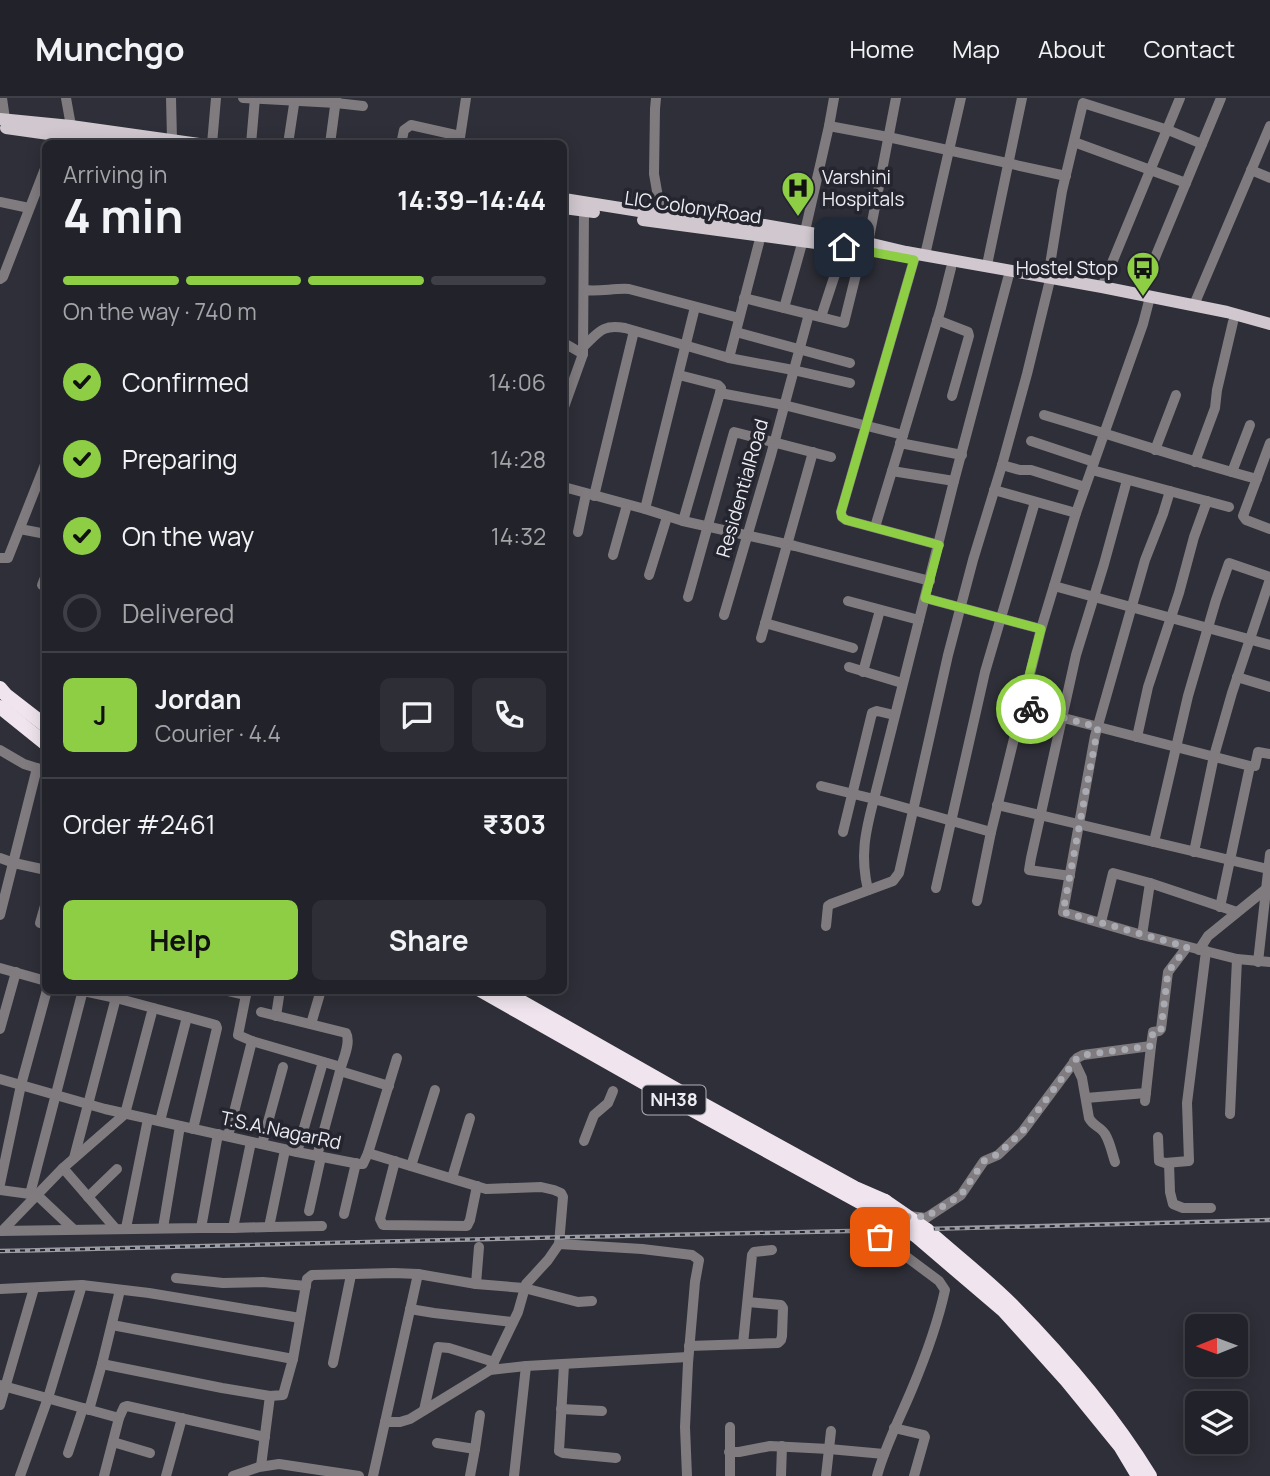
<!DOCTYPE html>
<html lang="en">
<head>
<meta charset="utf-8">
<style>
	body { margin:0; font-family:Manrope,sans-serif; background:#2e2f36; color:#f1f3f6; height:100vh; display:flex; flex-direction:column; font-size:26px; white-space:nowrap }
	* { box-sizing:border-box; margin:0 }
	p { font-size:23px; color:#a2a4a8 }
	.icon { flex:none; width:38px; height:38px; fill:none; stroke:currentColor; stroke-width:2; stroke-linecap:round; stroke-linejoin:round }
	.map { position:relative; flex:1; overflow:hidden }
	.details { position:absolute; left:42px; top:42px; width:525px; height:854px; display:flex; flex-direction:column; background:#22232a; border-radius:10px; box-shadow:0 4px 18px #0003,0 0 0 2px #3f4047 }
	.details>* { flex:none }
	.needle { width:46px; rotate:269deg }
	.controls { position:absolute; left:1185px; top:1216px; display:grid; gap:14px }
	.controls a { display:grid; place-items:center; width:63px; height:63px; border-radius:10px; background:#22232a; box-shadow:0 4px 18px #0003,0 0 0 2px #3f4047; font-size:35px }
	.pin { position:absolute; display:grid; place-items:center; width:60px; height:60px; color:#fff; margin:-30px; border-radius:14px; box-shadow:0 4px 10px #0006 }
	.courier { position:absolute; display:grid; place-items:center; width:70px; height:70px; margin:-35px; border:5px solid #8dce44; border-radius:50%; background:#fff; color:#222; box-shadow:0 2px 9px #0007 }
	.head em { font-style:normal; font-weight:700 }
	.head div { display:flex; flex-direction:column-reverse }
	.head { display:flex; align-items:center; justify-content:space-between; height:119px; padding:0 21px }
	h1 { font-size:46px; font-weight:700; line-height:52px }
	.bar { display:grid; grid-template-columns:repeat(4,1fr); gap:10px 7px; align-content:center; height:84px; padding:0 21px }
	.bar i { height:9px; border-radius:5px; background:#3f4047 }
	.bar .on { background:#8dce44 }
	.bar p { grid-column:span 4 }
	.line { display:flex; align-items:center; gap:18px; padding:0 21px; border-top:2px solid #3f4047 }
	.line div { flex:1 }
	.round { display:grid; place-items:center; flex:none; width:74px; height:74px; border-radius:10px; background:#2e2f36 }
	ol { padding:0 21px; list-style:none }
	li { display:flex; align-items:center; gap:21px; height:77px }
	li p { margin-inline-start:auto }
	li .icon { padding:7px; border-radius:50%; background:#8dce44; color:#111; stroke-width:4 }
	li:last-child { color:#a2a4a8 }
	li i { width:38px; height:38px; border:4px solid #3f4047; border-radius:50% }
	.primary-button { display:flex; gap:14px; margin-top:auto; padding:14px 21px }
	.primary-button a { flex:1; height:80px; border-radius:10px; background:#8dce44; color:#111; font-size:28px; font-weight:700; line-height:80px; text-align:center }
	.primary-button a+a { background:#2e2f36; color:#f1f3f6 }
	header { display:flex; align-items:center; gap:42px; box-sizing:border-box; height:98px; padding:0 35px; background:#22232a; border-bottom:2px solid #3f4047 }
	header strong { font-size:33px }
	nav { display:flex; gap:38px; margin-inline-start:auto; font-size:24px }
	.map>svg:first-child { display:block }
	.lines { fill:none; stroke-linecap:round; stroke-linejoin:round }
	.minor { stroke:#807b7f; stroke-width:10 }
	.major { stroke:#d0c7cf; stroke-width:12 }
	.highway { stroke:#f0e5ee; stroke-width:14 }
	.rail-casing { stroke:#9b9ca3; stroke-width:4.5 }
	.rail { stroke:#24252e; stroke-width:2; stroke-dasharray:5; stroke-linecap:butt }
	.highway-bridge { stroke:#f0e5ee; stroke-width:14 }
	.done { stroke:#aaaab2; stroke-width:7; stroke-dasharray:0 12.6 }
	.route { stroke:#8dce44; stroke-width:9 }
	.labels { text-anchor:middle; stroke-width:7; stroke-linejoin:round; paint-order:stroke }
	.shield { fill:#24252e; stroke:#b0b1b8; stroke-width:2 }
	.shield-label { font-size:18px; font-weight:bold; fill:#ecedf3 }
	.poi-label { font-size:19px; fill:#ecedf3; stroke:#24252e; text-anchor:start }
	.street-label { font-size:19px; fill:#ecedf3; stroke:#24252e }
</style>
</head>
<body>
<header>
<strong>Munchgo</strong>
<nav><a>Home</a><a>Map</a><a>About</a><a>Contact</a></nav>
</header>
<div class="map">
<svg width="1270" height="1378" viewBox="0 0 1270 1378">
	<rect width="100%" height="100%" fill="#2e2f38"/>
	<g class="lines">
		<g class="minor">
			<polyline points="2,0 5,21"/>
			<polyline points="66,0 71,28"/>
			<polyline points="171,0 172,41"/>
			<polyline points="243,0 336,5 363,8"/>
			<polyline points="656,0 655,11 654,76 661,116"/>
			<polyline points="834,0 829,28 888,39 1066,78"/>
			<polyline points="1074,44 1186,85"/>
			<polyline points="212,46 216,0"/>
			<polyline points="251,46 255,0"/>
			<polyline points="288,46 295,0"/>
			<polyline points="330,46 336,1"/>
			<polyline points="401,46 404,32 411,27 460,38"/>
			<polyline points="459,46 466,0"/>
			<polyline points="1251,72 1270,80"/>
			<polyline points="0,104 29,110"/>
			<polyline points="868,145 896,0"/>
			<polyline points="925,157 961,0"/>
			<polyline points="914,162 841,414 842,419 846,422 939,447"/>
			<polyline points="987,167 1022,0"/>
			<polyline points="1048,179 1062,93 1083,5 1168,32 1202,46"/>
			<polyline points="0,181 3,179 46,68"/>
			<polyline points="1102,189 1180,0"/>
			<path d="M584,192C599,194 614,190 629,191L739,220"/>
			<polyline points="1140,196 1221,0"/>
			<polyline points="744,200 844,225 862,152"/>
			<polyline points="1194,207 1270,28"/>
			<polyline points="784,210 803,142 829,28"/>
			<polyline points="821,219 844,149"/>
			<polyline points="937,222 968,234 969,238 952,298"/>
			<polyline points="736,234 850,265"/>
			<polyline points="564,245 583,256 584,113"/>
			<path d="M583,249C599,234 602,226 625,230L729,260L793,272L850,285"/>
			<polyline points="729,260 761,137"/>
			<polyline points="679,277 718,287 721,290 720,295"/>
			<polyline points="564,309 583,256"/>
			<path d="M1044,317C1115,338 1186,362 1257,381"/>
			<polyline points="1031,343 1094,364"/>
			<polyline points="900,345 962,357"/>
			<polyline points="1270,345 1243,418 1246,422 1270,431"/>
			<polyline points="1155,352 1176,297"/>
			<polyline points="1195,364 1215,310 1217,292 1233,224"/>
			<polyline points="1002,367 1020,372 1031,372 1085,389"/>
			<polyline points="1092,372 1229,409"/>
			<polyline points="892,373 954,383"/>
			<polyline points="1232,374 1250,327"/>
			<polyline points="564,389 645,411 683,423 795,448 930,483"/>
			<polyline points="994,392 1076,415"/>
			<polyline points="1170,393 1163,416 1145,462 1095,638 1063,814 1142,837 1237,861 1270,864"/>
			<polyline points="594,398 634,233"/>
			<polyline points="645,411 695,209"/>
			<polyline points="683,423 720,295 784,307 903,337 941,210 951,170"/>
			<polyline points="875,429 903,337"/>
			<polyline points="20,431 46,436"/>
			<polyline points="578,434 586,396"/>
			<polyline points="613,457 627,407"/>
			<polyline points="0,460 8,460 46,364"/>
			<polyline points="649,477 667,419"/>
			<polyline points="42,487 46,477"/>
			<polyline points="1054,488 1270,547"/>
			<polyline points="688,499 734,334 831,359"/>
			<polyline points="925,500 1041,531"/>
			<polyline points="848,503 919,522"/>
			<polyline points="724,517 771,357 809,216"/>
			<polyline points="765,525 853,550"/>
			<polyline points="761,540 813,354"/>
			<polyline points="849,569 902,585"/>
			<polyline points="863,574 880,512"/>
			<polyline points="1237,579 1270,589"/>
			<polyline points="1021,609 1250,668 1255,668 1258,654 1270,656"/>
			<polyline points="1137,639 1148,589 1179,495 1194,439 1207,403"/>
			<polyline points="0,652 24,666 46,673"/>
			<path d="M821,688L874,701C865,735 860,758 868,792"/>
			<polyline points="997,707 1268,771"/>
			<polyline points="843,734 872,615 877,613 894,617"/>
			<polyline points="991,734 874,701 954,383 1008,180"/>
			<polyline points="1154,744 1188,598 1216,502 1229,465 1270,479"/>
			<polyline points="1194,754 1214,658 1232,595 1270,481"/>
			<polyline points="0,760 14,765 46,772"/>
			<polyline points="1070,778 1029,772 1031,760 1076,557 1104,466 1127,382"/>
			<polyline points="936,790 985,574 1035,404"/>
			<polyline points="977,803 991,734 1041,531 1076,415 1143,226 1150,199"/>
			<polyline points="1220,809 1250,668"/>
			<polyline points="0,817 37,670"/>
			<polyline points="1101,824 1113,775 1150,785 1237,814"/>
			<polyline points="40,825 46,804"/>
			<polyline points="826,828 828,808 831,806 893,783 899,775 948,557 973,462 1002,367 1027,276 1049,186"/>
			<polyline points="1142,837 1150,785"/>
			<polyline points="1199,852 1208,838 1266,791"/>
			<polyline points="1258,864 1270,756"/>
			<polyline points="0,870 46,883"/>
			<polyline points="79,892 116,900 187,919 160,1023"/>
			<polyline points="224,892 246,897"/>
			<polyline points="247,892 238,937 252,943"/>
			<path d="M261,914L346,935C351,944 344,959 341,969"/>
			<polyline points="276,918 280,892"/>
			<polyline points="187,919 216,927 217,930 193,1031"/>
			<polyline points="311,926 321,892"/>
			<polyline points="0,931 16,874"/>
			<path d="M1074,963L1082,980L1089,1020C1093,1028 1101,1029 1105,1036C1110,1044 1112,1055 1115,1064"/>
			<polyline points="0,981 105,1011 297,1054 359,1066 363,1066 368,1055 486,1091 541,1089 554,1092 561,1095 563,1099 559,1146 548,1162 526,1186 518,1214 490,1272"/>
			<polyline points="1086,1000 1146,995"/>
			<polyline points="1145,1003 1151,948"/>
			<polyline points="1230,1016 1237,861"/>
			<polyline points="228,1038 252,943 341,969 340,973 389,988"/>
			<polyline points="1158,1039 1159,1063 1165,1065 1189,1063 1187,1005 1206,853"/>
			<polyline points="584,1043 594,1017 608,1005 613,993"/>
			<polyline points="262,1046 283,969"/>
			<polyline points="297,1054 323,964"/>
			<polyline points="368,1055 397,960"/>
			<polyline points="317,1058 340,973"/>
			<polyline points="74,1060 118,892"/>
			<polyline points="395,1063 380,1121 383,1127 467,1128 470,1122 477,1088"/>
			<polyline points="1169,1065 1170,1094 1173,1106 1183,1110 1211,1110"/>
			<polyline points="411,1068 435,992"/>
			<polyline points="63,1070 115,1130"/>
			<polyline points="452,1080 470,1020"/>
			<polyline points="0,1086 21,987 47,892"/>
			<polyline points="0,1092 37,1097 73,1131"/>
			<polyline points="30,1096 83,892"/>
			<polyline points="88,1099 117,1071"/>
			<polyline points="309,1113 321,1059"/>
			<polyline points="344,1116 356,1065"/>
			<polyline points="909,1118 926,1120 961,1097 984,1063 998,1057 1022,1034 1077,960 1083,957 1151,948 1153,934 1159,933 1161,931 1168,874 1187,849"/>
			<polyline points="269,1129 322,1128"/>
			<polyline points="126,1130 148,1021"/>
			<polyline points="163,1130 180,1028"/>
			<polyline points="201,1130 233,1130 251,1044"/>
			<polyline points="233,1130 269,1129 285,1052"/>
			<polyline points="0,1133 201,1130 218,1036"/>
			<polyline points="2,1133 63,1070 125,1016 153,910"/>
			<polyline points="559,1146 642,1151 692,1157 699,1162 695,1184 688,1265 685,1329 687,1378"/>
			<polyline points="176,1180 223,1185 263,1184 306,1188"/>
			<polyline points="476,1186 479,1149"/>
			<polyline points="0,1191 82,1187 149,1195 300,1220"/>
			<polyline points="410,1211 434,1215 513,1224"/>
			<polyline points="112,1227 293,1261"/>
			<polyline points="743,1246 752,1157 754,1154 772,1152"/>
			<polyline points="689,1248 778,1245 781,1242 782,1238 783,1210 781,1207 748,1204"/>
			<polyline points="333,1265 351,1177"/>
			<polyline points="102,1266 222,1290 270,1298 283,1297 293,1261 307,1181 312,1177 394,1175 418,1176 476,1186 524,1190 578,1204 592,1203"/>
			<polyline points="564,1267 559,1353 563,1355 616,1360"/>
			<polyline points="0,1287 119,1320"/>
			<polyline points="0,1307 34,1190"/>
			<polyline points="561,1311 602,1313"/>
			<polyline points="89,1312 102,1266 120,1192"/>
			<polyline points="424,1312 438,1249 449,1250 494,1264"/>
			<polyline points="385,1324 400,1324 410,1321 490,1272 526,1268 688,1259"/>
			<polyline points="730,1329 730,1378"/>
			<polyline points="894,1330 924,1337 925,1339 914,1378"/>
			<polyline points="113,1344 150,1355"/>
			<polyline points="437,1345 475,1351 470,1378"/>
			<polyline points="475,1351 480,1317"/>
			<polyline points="729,1354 739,1354 770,1348 829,1351 884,1356"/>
			<polyline points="68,1355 83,1310"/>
			<polyline points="261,1368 270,1298"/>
			<polyline points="20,1378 48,1300 82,1187"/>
			<polyline points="104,1378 119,1320 124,1309 127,1308 265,1339"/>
			<polyline points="166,1378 182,1320"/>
			<polyline points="233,1378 259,1369 279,1366 359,1378"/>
			<polyline points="373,1378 418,1176"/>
			<polyline points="514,1378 526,1268"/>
			<polyline points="781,1378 782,1348"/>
			<polyline points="826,1378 831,1333"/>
			<path d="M877,1378C885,1348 900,1320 912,1291C925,1260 938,1224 945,1192L939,1183L880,1139C880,1128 886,1126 895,1123"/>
		</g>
		<g class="major">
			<polyline points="0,21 71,28 199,46"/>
			<polyline points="6,30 120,46"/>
			<polyline points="564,101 658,116 764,127 868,145 906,154 1102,189 1227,214 1270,226"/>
			<polyline points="564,110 594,114"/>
			<polyline points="643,122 816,145"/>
		</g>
		<g class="highway">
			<polyline points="0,590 6,597 46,628"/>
			<polyline points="0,609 46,646"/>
			<polyline points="480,892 676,1003 869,1109"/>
			<polyline points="501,892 681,994 855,1090 885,1103"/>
			<path d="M927,1132C955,1157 985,1180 1012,1207C1063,1259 1112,1316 1150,1378"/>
			<polyline points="915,1137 1004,1213 1067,1283 1120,1348 1138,1378"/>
		</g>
		<defs>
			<path id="rail" d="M0,1153C164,1150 328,1144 491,1141C751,1135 1010,1130 1270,1122"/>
		</defs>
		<use href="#rail" class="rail-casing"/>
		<use href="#rail" class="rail"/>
		<g class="highway-bridge">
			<polyline points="885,1103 927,1132"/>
			<polyline points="869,1109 915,1137"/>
		</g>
	</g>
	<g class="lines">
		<path class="done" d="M880,1139C880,1119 912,1117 926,1119L961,1097L984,1063L998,1056L1022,1034L1077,960L1083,957L1151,948L1153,933H1159L1161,931L1168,874L1187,849L1063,814L1098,629L1031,611"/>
		<polyline class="route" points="844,149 914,162 841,414 842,419 846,422 939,447 925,500 1041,531 1021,609 1031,611"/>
	</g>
	<defs>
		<symbol id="hospital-pin" viewBox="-11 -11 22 30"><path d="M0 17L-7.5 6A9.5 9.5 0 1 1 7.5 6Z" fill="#8dce44" stroke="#24252e"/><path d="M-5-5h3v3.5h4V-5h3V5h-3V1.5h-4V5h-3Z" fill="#111"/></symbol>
		<symbol id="bus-pin" viewBox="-11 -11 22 30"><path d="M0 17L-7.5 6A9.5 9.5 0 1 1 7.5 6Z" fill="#8dce44" stroke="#24252e"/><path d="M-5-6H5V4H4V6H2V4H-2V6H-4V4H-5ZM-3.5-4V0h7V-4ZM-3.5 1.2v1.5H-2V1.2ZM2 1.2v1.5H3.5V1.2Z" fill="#111"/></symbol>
	</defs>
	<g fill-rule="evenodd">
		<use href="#hospital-pin" x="779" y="71" width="38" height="52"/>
		<use href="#bus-pin" x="1124" y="151" width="38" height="52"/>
	</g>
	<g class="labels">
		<rect class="shield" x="642.5" y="987.5" width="63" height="29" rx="5"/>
		<g class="shield-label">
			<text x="674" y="1008">NH38</text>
		</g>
		<g class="poi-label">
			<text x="822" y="86">Varshini<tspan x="822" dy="22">Hospitals</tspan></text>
			<text x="1118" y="177" text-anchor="end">Hostel Stop</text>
		</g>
		<g class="street-label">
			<text transform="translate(693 109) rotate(8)" y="7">LIC ColonyRoad</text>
			<text transform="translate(742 390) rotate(-74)" y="7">ResidentialRoad</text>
			<text transform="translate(281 1032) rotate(12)" y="7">T.S.A.NagarRd</text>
		</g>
	</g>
</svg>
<div class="controls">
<a><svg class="needle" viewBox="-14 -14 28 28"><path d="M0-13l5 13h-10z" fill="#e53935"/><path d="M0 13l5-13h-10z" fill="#a2a4a8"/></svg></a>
<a><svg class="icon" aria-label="layers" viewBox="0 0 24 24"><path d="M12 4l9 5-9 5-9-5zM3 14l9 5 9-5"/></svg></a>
</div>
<div class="pin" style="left:880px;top:1139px;background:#ea580c"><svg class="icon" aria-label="bag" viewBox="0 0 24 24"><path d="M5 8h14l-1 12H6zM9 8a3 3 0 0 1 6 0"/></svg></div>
<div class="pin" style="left:844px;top:149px;background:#1f2937"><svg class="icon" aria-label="home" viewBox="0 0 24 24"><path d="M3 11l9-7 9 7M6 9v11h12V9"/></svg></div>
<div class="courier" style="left:1031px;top:611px"><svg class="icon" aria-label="bike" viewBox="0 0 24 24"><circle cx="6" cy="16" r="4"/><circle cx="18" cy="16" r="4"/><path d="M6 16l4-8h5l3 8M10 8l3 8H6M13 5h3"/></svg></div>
<section class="details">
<div class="head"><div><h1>4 min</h1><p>Arriving in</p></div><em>14:39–14:44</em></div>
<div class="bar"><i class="on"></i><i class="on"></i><i class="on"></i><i></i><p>On the way · 740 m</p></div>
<ol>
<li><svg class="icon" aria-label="check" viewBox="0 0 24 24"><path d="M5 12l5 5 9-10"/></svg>Confirmed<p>14:06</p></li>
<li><svg class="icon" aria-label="check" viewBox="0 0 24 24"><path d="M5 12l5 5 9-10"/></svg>Preparing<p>14:28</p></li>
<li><svg class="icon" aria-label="check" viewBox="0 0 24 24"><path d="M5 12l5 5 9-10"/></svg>On the way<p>14:32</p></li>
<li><i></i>Delivered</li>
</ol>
<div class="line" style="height:126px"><b class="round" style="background:#8dce44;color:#111">J</b><div><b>Jordan</b><p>Courier · 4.4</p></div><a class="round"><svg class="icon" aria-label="chat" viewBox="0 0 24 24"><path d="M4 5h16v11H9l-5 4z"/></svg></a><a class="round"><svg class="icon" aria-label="phone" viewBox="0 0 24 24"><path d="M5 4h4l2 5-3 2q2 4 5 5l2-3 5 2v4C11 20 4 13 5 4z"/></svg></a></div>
<div class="line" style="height:91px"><div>Order #2461</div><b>₹303</b></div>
<div class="primary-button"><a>Help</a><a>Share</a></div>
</section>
</div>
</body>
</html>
